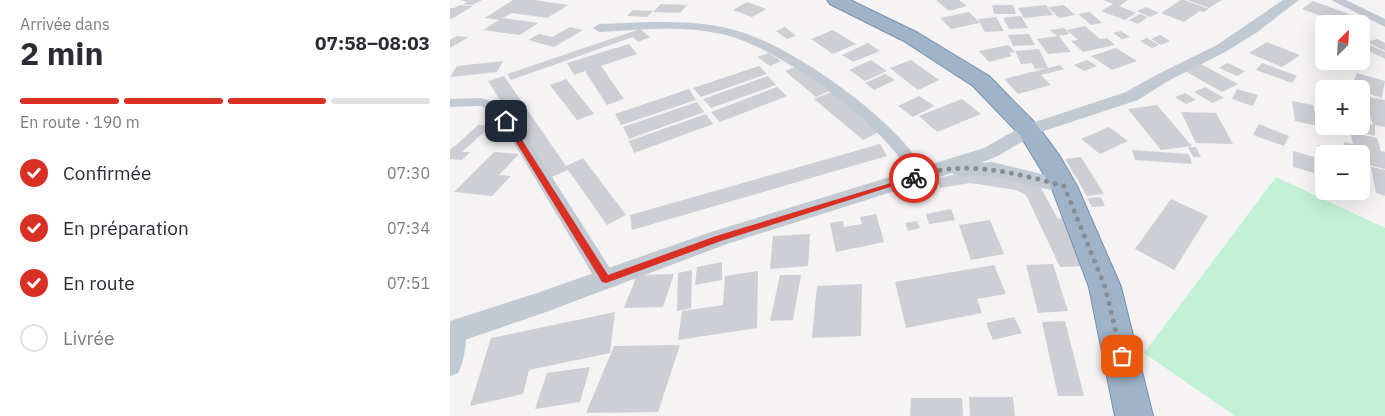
<!DOCTYPE html>
<html lang="fr">
<head>
<meta charset="utf-8">
<style>
	body { margin:0; font-family:"IBM Plex Sans",sans-serif; background:#f2f2f3; color:#2b2b33; height:100vh; display:flex; flex-direction:column; font-size:19px; white-space:nowrap }
	* { box-sizing:border-box; margin:0 }
	p { font-size:16px; color:#7c7c81 }
	.icon { flex:none; width:28px; height:28px; fill:none; stroke:currentColor; stroke-width:2; stroke-linecap:round; stroke-linejoin:round }
	.map { position:relative; flex:1; overflow:hidden }
	.sheet { display:flex; flex-direction:column; background:#fff; width:450px }
	.sheet>* { flex:none }
	.needle { width:32px; rotate:24deg }
	.buttons { position:absolute; left:865px; top:15px; display:grid; gap:10px }
	.buttons a { display:grid; place-items:center; width:55px; height:55px; border-radius:8px; background:#fff; box-shadow:0 5px 20px #0002; font-size:25px }
	.pin { position:absolute; display:grid; place-items:center; width:42px; height:42px; color:#fff; margin:-21px; border-radius:10px; box-shadow:0 2px 8px #0006 }
	.courier { position:absolute; display:grid; place-items:center; width:50px; height:50px; margin:-25px; border:4px solid #d93025; border-radius:50%; background:#fff; color:#222; box-shadow:0 1px 6px #0007 }
	.headline em { font-style:normal; font-weight:700 }
	.headline div { display:flex; flex-direction:column-reverse }
	.headline { display:flex; align-items:center; justify-content:space-between; height:85px; padding:0 20px }
	h1 { font-size:32px; font-weight:700; line-height:38px }
	.bar { display:grid; grid-template-columns:repeat(4,1fr); gap:8px 5px; align-content:center; height:60px; padding:0 20px }
	.bar i { height:6px; border-radius:4px; background:#e1e1e2 }
	.bar .active { background:#d93025 }
	.bar p { grid-column:span 4 }
	ol { padding:0 20px; list-style:none }
	li { display:flex; align-items:center; gap:15px; height:55px }
	li p { margin-inline-start:auto }
	li .icon { padding:5px; border-radius:50%; background:#d93025; color:#fff; stroke-width:4 }
	li:last-child { color:#7c7c81 }
	li i { width:28px; height:28px; border:2px solid #e1e1e2; border-radius:50% }
	main { display:flex; flex:1; min-height:0 }
	.map>svg:first-child { display:block }
	.green { fill:#c3f1d5 }
	.building { fill:#cdcfd5 }
	.lines { fill:none; stroke-linecap:round; stroke-linejoin:round }
	.trunk-casing { stroke:#7690ad; stroke-width:2 }
	.minor { fill:#c1cad2; fill-rule:evenodd }
	.tertiary { fill:#c1cad2; fill-rule:evenodd }
	.trunk { fill:#9fb4c9; fill-rule:evenodd }
	.route { fill:#d93025 }
	.done { stroke:#868d94; stroke-width:5; stroke-dasharray:0 9 }
</style>
</head>
<body>
<main>
<section class="sheet">
<div class="headline"><div><h1>2 min</h1><p>Arrivée dans</p></div><em>07:58–08:03</em></div>
<div class="bar"><i class="active"></i><i class="active"></i><i class="active"></i><i></i><p>En route · 190 m</p></div>
<ol>
<li><svg class="icon" aria-label="check" viewBox="0 0 24 24"><path d="M5 12l5 5 9-10"/></svg>Confirmée<p>07:30</p></li>
<li><svg class="icon" aria-label="check" viewBox="0 0 24 24"><path d="M5 12l5 5 9-10"/></svg>En préparation<p>07:34</p></li>
<li><svg class="icon" aria-label="check" viewBox="0 0 24 24"><path d="M5 12l5 5 9-10"/></svg>En route<p>07:51</p></li>
<li><i></i>Livrée</li>
</ol>
</section>
<div class="map">
<svg width="935" height="416" viewBox="0 0 935 416">
	<rect width="100%" height="100%" fill="#f5f3f3"/>
	<polygon class="green" points="826,177 935,228 935,416 785,416 694,353"/>
	<g class="building">
		<polygon points="11,0 32,0 22,5 13,4 17,2"/>
		<polygon points="63,0 84,0 118,5 97,18 62,13 52,18 88,23 70,35 33,30 49,20 35,18"/>
		<polygon points="486,0 509,0 517,6 499,11"/>
		<polygon points="653,0 678,0 669,6 686,13 675,20 651,11 663,4"/>
		<polygon points="731,0 734,0 759,9 754,12 750,11 734,22 711,13"/>
		<polygon points="737,0 772,0 759,8"/>
		<polygon points="863,1 899,14 888,22 852,9"/>
		<polygon points="297,2 316,9 302,17 283,10"/>
		<polygon points="211,4 237,5 230,13 203,12"/>
		<polygon points="10,5 23,6 0,20 0,8 4,8"/>
		<polygon points="542,5 563,5 566,14 544,14"/>
		<polygon points="596,5 603,15 574,18 568,8"/>
		<polygon points="614,5 625,15 609,18 598,7"/>
		<polygon points="696,7 709,13 700,17 687,11"/>
		<polygon points="183,10 203,11 197,17 177,16"/>
		<polygon points="519,12 530,23 501,29 490,18"/>
		<polygon points="640,12 652,23 641,25 628,14"/>
		<polygon points="690,14 698,17 688,24 679,20"/>
		<polygon points="571,16 578,28 559,29 553,18"/>
		<polygon points="546,17 554,31 535,32 528,19"/>
		<polygon points="871,21 880,23 874,24 874,34 865,31"/>
		<polygon points="635,26 650,39 657,38 665,45 633,52 621,41 628,40 617,30"/>
		<polygon points="120,27 133,30 104,47 78,40 89,34 102,37"/>
		<polygon points="335,27 346,36 337,39 326,31"/>
		<polygon points="614,28 620,34 607,36 600,30"/>
		<polygon points="190,29 200,37 188,42 183,37 61,80 57,74"/>
		<polygon points="383,30 406,44 383,54 361,39"/>
		<polygon points="671,31 680,37 672,39 663,33"/>
		<polygon points="579,34 585,45 563,46 558,35"/>
		<polygon points="710,35 720,41 711,45 701,39"/>
		<polygon points="7,36 19,37 0,48 0,40"/>
		<polygon points="609,36 621,52 598,54 587,39"/>
		<polygon points="697,38 709,45 702,48 690,41"/>
		<polygon points="927,39 935,43 935,51 917,42"/>
		<polygon points="817,42 850,55 832,67 799,53"/>
		<polygon points="418,43 430,51 403,62 392,55"/>
		<polygon points="179,44 187,54 151,66 174,99 157,105 135,71 124,75 117,63"/>
		<polygon points="917,44 935,52 935,59 911,47"/>
		<polygon points="558,45 565,52 559,53 562,56 539,62 529,51"/>
		<polygon points="666,48 687,61 662,70 641,56"/>
		<polygon points="589,49 598,68 585,69 582,63 571,64 565,51"/>
		<polygon points="319,53 331,61 320,66 307,57"/>
		<polygon points="421,60 437,71 415,81 399,70"/>
		<polygon points="461,60 489,80 468,90 440,68"/>
		<polygon points="637,60 647,66 634,71 624,65"/>
		<polygon points="53,61 47,72 0,77 7,66"/>
		<polygon points="749,63 788,84 772,92 733,70"/>
		<polygon points="777,63 795,71 787,76 769,68"/>
		<polygon points="812,63 847,76 842,83 806,70"/>
		<polygon points="610,65 614,69 591,75 601,85 568,94 554,79"/>
		<polygon points="309,66 317,74 251,97 243,88"/>
		<polygon points="347,66 379,91 366,97 335,71"/>
		<polygon points="907,73 935,81 932,98 911,91 911,89 901,88"/>
		<polygon points="435,74 445,80 424,90 415,83"/>
		<polygon points="54,76 116,166 133,158 176,215 157,225 118,170 99,178 38,81"/>
		<polygon points="318,76 326,85 261,108 253,99"/>
		<polygon points="116,79 144,114 127,120 100,85"/>
		<polygon points="327,87 337,96 270,122 261,112"/>
		<polygon points="755,87 774,98 762,103 744,92"/>
		<polygon points="865,88 874,90 874,111 868,109"/>
		<polygon points="239,89 246,100 171,125 165,114"/>
		<polygon points="787,89 808,95 803,106 782,99"/>
		<polygon points="382,92 431,131 413,140 364,99"/>
		<polygon points="735,93 746,100 736,104 725,97"/>
		<polygon points="469,96 484,106 463,117 448,106"/>
		<polygon points="913,96 935,100 935,127 925,125 925,136 900,129 900,126 911,126 911,121 923,125"/>
		<polygon points="512,99 531,114 487,132 469,116"/>
		<polygon points="842,101 863,105 868,126 845,121"/>
		<polygon points="247,102 254,112 179,139 173,127"/>
		<polygon points="707,105 742,146 711,150 678,109"/>
		<polygon points="731,112 766,113 783,144 746,143"/>
		<polygon points="256,114 263,124 184,153 179,141"/>
		<polygon points="809,124 839,136 834,146 803,135"/>
		<polygon points="28,125 41,126 12,152 20,152 12,160 0,159 0,150 4,146 13,147 5,146"/>
		<polygon points="659,127 678,141 650,154 631,139"/>
		<polygon points="900,132 927,138 931,151 935,152 935,169 911,163 911,154 895,154 894,142 903,144"/>
		<polygon points="430,144 437,156 182,230 180,215"/>
		<polygon points="868,145 892,150 893,154 874,154 874,160 871,160"/>
		<polygon points="738,147 746,147 751,157 743,157"/>
		<polygon points="682,150 739,154 742,164 685,160"/>
		<polygon points="843,151 864,157 864,173 843,167"/>
		<polygon points="44,152 69,154 49,175 61,176 42,196 4,192"/>
		<polygon points="631,157 654,194 637,196 615,159"/>
		<polygon points="921,167 935,170 935,196 926,193"/>
		<polygon points="509,173 567,178 591,188 608,219 618,217 638,266 610,267 576,195 566,190 520,183 490,188 486,179"/>
		<polygon points="651,197 655,206 642,207 637,198"/>
		<polygon points="721,199 758,216 724,270 685,249"/>
		<polygon points="501,209 505,220 479,224 476,214"/>
		<polygon points="426,214 434,242 386,252 380,223 393,221 394,227 412,224 410,217"/>
		<polygon points="540,220 554,254 521,260 509,225"/>
		<polygon points="467,221 470,228 458,231 455,223"/>
		<polygon points="360,234 358,266 320,269 323,236"/>
		<polygon points="272,262 272,280 245,285 247,267"/>
		<polygon points="603,264 618,311 588,313 576,265"/>
		<polygon points="544,265 556,294 527,299 532,313 456,328 445,282"/>
		<polygon points="242,270 241,308 227,311 228,273"/>
		<polygon points="308,271 307,328 228,340 232,311 273,305 275,276"/>
		<polygon points="224,274 213,307 174,308 187,275"/>
		<polygon points="330,275 351,275 343,320 320,321"/>
		<polygon points="412,284 411,336 362,338 367,286"/>
		<polygon points="165,312 160,353 79,370 73,394 20,406 41,338"/>
		<polygon points="564,317 572,333 543,340 536,323"/>
		<polygon points="615,321 634,396 608,396 592,322"/>
		<polygon points="230,345 208,412 136,413 164,346"/>
		<polygon points="140,367 130,402 85,409 97,373"/>
		<polygon points="519,397 563,397 565,416 520,416"/>
		<polygon points="461,398 512,398 513,416 460,416"/>
	</g>
	<g class="lines">
		<defs>
			<polygon id="trunk" points="377,0 400,0 468,33 539,76 587,125 609,155 627,186 671,287 703,416 665,416 639,287 601,186 570,135 523,86 454,41 380,4"/>
		</defs>
		<use href="#trunk" class="trunk-casing"/>
		<g class="minor">
			<polygon points="881,0 896,0 935,19 935,27"/>
			<path d="M200,22C230,22 262,22 291,32C343,48 427,108 461,151C467,159 472,168 477,177L475,181L469,183L463,181C459,174 455,165 450,158C416,113 325,45 271,34C231,25 189,30 149,32L143,28L149,24Z"/>
			<polygon points="31,98 53,105 74,133 163,273 166,279 163,285 156,287 149,285 59,135 43,111 30,106 0,107 0,99"/>
			<path d="M6,322L14,324C19,337 14,361 8,373L0,376V324Z"/>
		</g>
		<polygon class="tertiary" points="833,0 849,0 806,33 777,51 718,81 688,100 585,134 548,156 530,163 542,162 621,181 624,186 621,191 614,193 542,176 510,177 502,173 277,244 96,312 0,345 0,321 87,293 261,232 534,148 573,126 676,92 706,75 767,45"/>
		<use href="#trunk" class="trunk"/>
	</g>
	<polygon class="route" points="54,119 60,121 158,275 266,236 464,176 468,178 271,241 156,283 152,282 53,121"/>
	<g class="lines">
		<path class="done" d="M464,178C473,176 482,172 491,170C533,164 573,175 614,186L655,287L672,356"/>
	</g>
</svg>
<div class="buttons">
<a><svg class="needle" viewBox="-14 -14 28 28"><path d="M0-13l5 13h-10z" fill="#e53935"/><path d="M0 13l5-13h-10z" fill="#7c7c81"/></svg></a>
<a>+</a>
<a>−</a>
</div>
<div class="pin" style="left:672px;top:356px;background:#ea580c"><svg class="icon" aria-label="bag" viewBox="0 0 24 24"><path d="M5 8h14l-1 12H6zM9 8a3 3 0 0 1 6 0"/></svg></div>
<div class="pin" style="left:56px;top:121px;background:#1f2937"><svg class="icon" aria-label="home" viewBox="0 0 24 24"><path d="M3 11l9-7 9 7M6 9v11h12V9"/></svg></div>
<div class="courier" style="left:464px;top:178px"><svg class="icon" aria-label="bike" viewBox="0 0 24 24"><circle cx="6" cy="16" r="4"/><circle cx="18" cy="16" r="4"/><path d="M6 16l4-8h5l3 8M10 8l3 8H6M13 5h3"/></svg></div>
</div>
</main>
</body>
</html>
